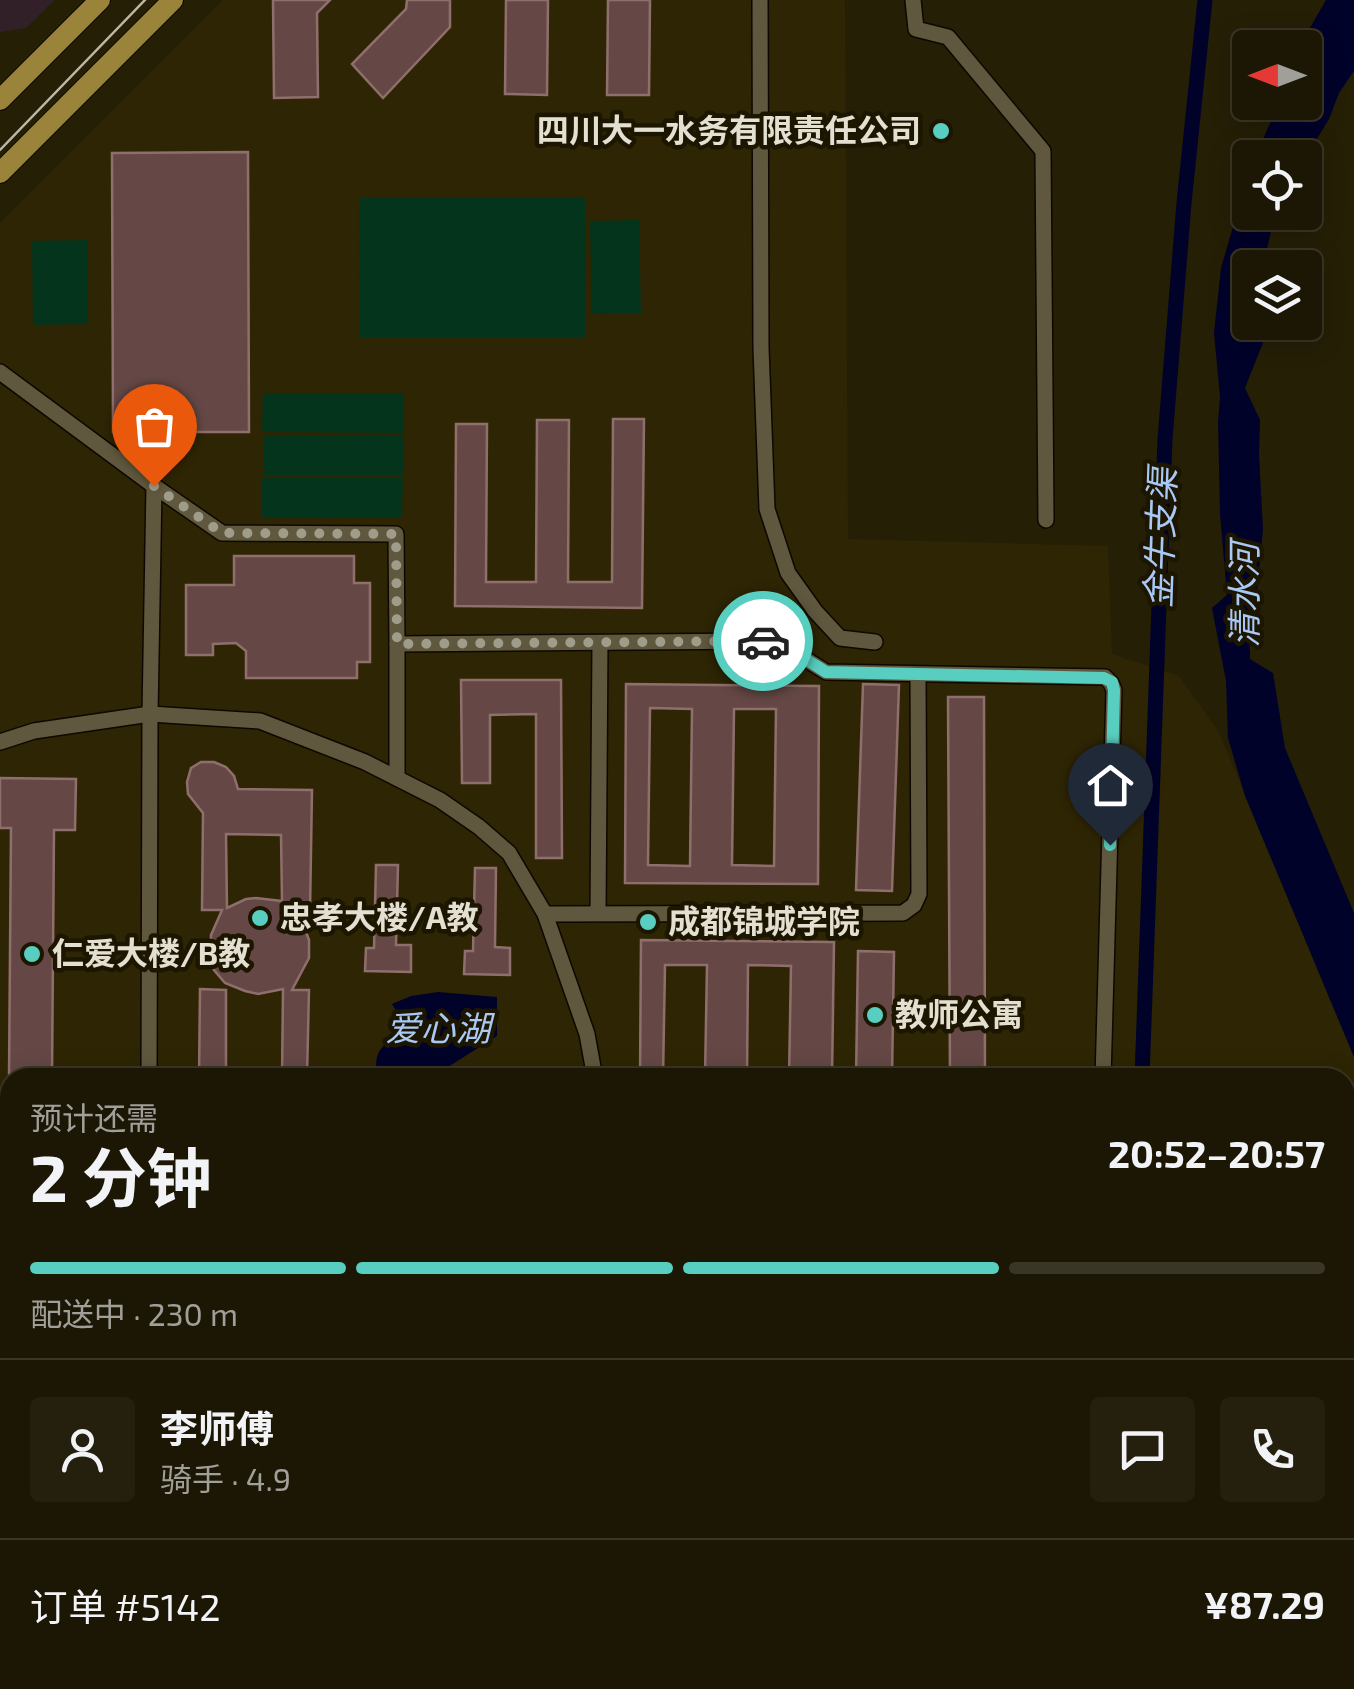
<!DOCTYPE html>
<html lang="zh">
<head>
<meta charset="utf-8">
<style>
	body { margin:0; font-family:"Exo 2","Noto Sans SC",sans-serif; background:#25200e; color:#f1f3f6; height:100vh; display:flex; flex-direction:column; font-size:38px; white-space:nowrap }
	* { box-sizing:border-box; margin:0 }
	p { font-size:32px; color:#a09f9a }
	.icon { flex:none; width:55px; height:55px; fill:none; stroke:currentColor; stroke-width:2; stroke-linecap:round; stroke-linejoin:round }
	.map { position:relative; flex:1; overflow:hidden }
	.sheet { position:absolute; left:0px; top:1068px; width:1355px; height:622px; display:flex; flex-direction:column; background:#1c1704; border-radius:30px 30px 0 0; box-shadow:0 5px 25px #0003,0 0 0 2px #3a3626 }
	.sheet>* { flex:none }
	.needle { width:65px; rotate:270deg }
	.buttons { position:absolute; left:1232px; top:30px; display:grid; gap:20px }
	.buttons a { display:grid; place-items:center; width:90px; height:90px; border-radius:10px; background:#1c1704; box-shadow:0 5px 25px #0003,0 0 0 2px #3a3626; font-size:50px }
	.pin { position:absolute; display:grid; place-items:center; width:85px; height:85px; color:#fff; margin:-102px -42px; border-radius:50% 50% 50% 0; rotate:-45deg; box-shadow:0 0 10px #0007 }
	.pin .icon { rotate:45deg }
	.courier { position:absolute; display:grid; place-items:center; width:100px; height:100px; margin:-50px; border:8px solid #58cec0; border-radius:50%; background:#fff; color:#222; box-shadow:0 2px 12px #0007 }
	.overview em { font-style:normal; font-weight:700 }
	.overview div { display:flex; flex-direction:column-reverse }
	.overview { display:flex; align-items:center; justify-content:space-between; height:170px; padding:0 30px }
	h1 { font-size:65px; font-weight:700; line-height:75px }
	.bar { display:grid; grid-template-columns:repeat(4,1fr); gap:15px 10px; align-content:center; height:120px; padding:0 30px }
	.bar i { height:12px; border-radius:8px; background:#3a3626 }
	.bar .on { background:#58cec0 }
	.bar p { grid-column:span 4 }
	.line { display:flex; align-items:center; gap:25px; padding:0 30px; border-top:2px solid #3a3626 }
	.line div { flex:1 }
	.round { display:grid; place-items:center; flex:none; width:105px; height:105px; border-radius:10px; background:#25200e }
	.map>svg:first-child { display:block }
	.industrial { fill:#322029 }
	.built { fill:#2e2504 }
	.green { fill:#05341c }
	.water { fill:#00022a }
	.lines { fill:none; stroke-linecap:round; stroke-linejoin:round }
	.canal { stroke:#00022a; stroke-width:15 }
	.building { fill:#654846; stroke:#8f6f6c; stroke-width:2.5; fill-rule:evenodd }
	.minor-casing { stroke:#0e0800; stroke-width:18 }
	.major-casing { stroke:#0e0800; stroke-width:22 }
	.minor { stroke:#5f583e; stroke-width:15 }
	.major { stroke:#998439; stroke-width:20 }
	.tram { stroke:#bcb7a7; stroke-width:2.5 }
	.done { stroke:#a09c8a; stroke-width:10; stroke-dasharray:0 18 }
	.route { stroke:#58cec0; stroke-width:12 }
	.poi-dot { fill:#58cec0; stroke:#1c1600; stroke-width:4 }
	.labels { text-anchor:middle; stroke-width:9; stroke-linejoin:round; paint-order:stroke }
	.poi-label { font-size:32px; font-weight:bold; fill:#e3dfd1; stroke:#1c1600; text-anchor:start }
	.water-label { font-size:35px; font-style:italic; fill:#aac8f5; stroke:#1c1600 }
</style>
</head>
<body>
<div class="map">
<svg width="1354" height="1689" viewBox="0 0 1354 1689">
	<rect width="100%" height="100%" fill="#251f06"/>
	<polygon class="industrial" points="0,0 54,0 26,28 0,32"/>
	<g class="built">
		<polygon points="223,0 845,0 848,539 1108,546 1112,654 1179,676 1219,732 1354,1057 1354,1524 1345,1524 1345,1078 10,1078 10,1599 4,1579 0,1579 0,223"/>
		<polygon points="33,1680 940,1680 932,1689 35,1689"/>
	</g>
	<g class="green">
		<polygon points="585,197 585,337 360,337 359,198"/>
		<polygon points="639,220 641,313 592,314 590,221"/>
		<polygon points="87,240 88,324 33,325 32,241"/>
		<polygon points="263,393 404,393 404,433 262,432"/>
		<polygon points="263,435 403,436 404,475 263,475"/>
		<polygon points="262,478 403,478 402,518 262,518"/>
	</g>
	<g class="water">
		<polygon points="1326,0 1354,0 1354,71 1339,93 1329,119 1305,158 1255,157 1279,103 1305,102 1305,48 1299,47"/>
		<polygon points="1250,169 1250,212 1275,213 1263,267 1250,268 1250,322 1262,323 1264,340 1245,388 1260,420 1259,454 1263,530 1257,590 1249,623 1250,659 1273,673 1285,748 1354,913 1354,1057 1245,796 1228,738 1226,681 1212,608 1227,595 1220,514 1218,422 1220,397 1214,333 1221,268"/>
		<path d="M438,992L497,997V1036L432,1077H379L377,1076C371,1039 397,1047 401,1019L392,1004L411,996Z"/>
		<polygon points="1033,1680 1200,1680 1193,1689 1027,1689"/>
	</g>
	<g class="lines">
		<polyline class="canal" points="1142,1078 1165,439 1184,203 1205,0"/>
	</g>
	<g class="building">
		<polygon points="273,0 330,0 317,13 318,97 274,98"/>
		<polygon points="407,0 450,0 450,27 383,98 352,64 406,9"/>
		<polygon points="506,0 548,0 547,95 505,94"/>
		<polygon points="608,0 650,0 649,95 607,95"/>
		<polygon points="248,152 249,432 113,432 112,153"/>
		<polygon points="613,419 644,419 642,608 455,606 456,424 487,424 486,582 536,582 537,420 569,420 568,582 612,582"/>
		<polygon points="234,556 354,556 354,583 370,583 370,662 357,662 357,678 246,678 246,651 236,643 213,644 213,655 186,655 186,585 234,585"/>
		<polygon points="461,680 561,680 562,858 536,858 536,714 490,715 490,783 462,783"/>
		<path d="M626,684L819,686L818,884L625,883ZM650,708L692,709L690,866L648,865ZM734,709H776L774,866L732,865Z"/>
		<polygon points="863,684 899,685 892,891 856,890"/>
		<polygon points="948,697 984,697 985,1078 950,1078"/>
		<path d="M201,762H214L226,767L234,776L238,789L312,790L310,912H299L309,940V958L292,990H309L307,1078H282L283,989L258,994L245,991L225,983L214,970L210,962L211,935L222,910H202L203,813L188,794L187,782L191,768ZM226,834L281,835L282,901L256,898L246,899L227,908Z"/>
		<polygon points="0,778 76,779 75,830 54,830 52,1078 9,1078 11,828 0,828"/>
		<polygon points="376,865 398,865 396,945 411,945 411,972 365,971 366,948 374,948"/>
		<polygon points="475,868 496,868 495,947 510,948 510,975 464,974 465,951 473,951"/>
		<polygon points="641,940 834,942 832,1078 789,1078 791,966 748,965 747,1078 705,1078 707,965 665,965 663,1078 640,1078"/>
		<polygon points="858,951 894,952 892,1078 856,1078"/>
		<polygon points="200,989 226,990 226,1078 199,1078"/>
	</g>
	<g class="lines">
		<defs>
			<g id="minor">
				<polyline points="760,0 761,348 767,509 788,573 815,611 840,638 875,642"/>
				<polyline points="913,0 916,29 948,37 1043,151 1046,520"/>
				<polyline points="0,372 154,486 222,533 396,534 397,644 777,641 826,672 1105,677 1111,683 1114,690 1103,1078"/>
				<polyline points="0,742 34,731 150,714 260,721 365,762 440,800 479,827 509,853 545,914 587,1034 595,1078"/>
				<polyline points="397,778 397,644"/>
				<polyline points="598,913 600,643"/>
				<polyline points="545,914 903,913 914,905 919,894 918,675"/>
				<polyline points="149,1078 150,714 154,486"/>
				<polyline points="0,1184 10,1184"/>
				<polyline points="1345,1194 1354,1199"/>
				<polyline points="1345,1429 1354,1429"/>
				<polyline points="1345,1498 1354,1498"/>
				<polyline points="100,1680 102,1689"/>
				<polyline points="413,1680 415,1689"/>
				<polyline points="263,1689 294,1680"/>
				<polyline points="703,1689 715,1680"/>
				<polyline points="913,1689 919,1680"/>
			</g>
			<g id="major">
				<polyline points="0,100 100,0"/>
				<polyline points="0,173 173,0"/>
			</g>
		</defs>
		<use href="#minor" class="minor-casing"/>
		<use href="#major" class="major-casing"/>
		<use href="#minor" class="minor"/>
		<use href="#major" class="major"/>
		<polyline class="tram" points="0,150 145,0"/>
	</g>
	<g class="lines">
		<polyline class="done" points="154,486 222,533 396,534 397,644 763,641"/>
		<polyline class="route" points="763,641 777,641 826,672 1104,678 1112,682 1114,690 1110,845"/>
	</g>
	<g class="poi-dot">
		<circle cx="941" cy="131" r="10"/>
		<circle cx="260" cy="918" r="10"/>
		<circle cx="648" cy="922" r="10"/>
		<circle cx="32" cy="954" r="10"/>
		<circle cx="875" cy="1015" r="10"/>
	</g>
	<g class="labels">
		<g class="poi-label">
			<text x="921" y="142" text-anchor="end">四川大一水务有限责任公司</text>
			<text x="280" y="929">忠孝大楼/A教</text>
			<text x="668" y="933">成都锦城学院</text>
			<text x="52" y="965">仁爱大楼/B教</text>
			<text x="895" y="1026">教师公寓</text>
		</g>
		<g class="water-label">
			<text transform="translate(1161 538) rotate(-88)" y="12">金牛支渠</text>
			<text transform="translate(1245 595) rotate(-90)" y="12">清水河</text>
			<text x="438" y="1041">爱心湖</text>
		</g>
	</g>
</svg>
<div class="buttons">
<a><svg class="needle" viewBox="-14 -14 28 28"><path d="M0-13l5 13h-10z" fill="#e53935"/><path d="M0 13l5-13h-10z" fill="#a09f9a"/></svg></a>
<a><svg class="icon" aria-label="locate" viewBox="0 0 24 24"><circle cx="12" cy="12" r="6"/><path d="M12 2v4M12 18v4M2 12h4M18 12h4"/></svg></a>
<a><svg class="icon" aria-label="layers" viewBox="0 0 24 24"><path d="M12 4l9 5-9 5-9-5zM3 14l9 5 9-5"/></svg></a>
</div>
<div class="pin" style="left:154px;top:486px;background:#ea580c"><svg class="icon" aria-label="bag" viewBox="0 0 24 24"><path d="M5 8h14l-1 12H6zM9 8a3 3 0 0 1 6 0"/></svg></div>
<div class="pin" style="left:1110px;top:845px;background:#1f2937"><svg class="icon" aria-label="home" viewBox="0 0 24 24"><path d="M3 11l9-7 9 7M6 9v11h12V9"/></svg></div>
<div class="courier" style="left:763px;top:641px"><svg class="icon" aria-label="car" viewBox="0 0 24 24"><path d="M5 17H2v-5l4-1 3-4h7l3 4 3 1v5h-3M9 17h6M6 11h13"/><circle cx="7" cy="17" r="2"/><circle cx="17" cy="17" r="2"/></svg></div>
<section class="sheet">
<div class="overview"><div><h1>2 分钟</h1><p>预计还需</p></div><em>20:52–20:57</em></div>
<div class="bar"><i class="on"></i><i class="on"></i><i class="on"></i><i></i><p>配送中 · 230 m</p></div>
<div class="line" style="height:180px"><a class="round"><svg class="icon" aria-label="person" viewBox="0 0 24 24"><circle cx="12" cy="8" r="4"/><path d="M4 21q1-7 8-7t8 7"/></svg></a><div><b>李师傅</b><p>骑手 · 4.9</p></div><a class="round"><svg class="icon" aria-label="chat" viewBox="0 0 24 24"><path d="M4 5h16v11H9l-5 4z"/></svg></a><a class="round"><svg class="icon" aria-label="phone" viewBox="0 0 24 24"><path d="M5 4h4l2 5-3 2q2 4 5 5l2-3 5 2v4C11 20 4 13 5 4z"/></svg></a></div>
<div class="line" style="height:130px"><div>订单 #5142</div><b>¥87.29</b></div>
</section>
</div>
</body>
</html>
